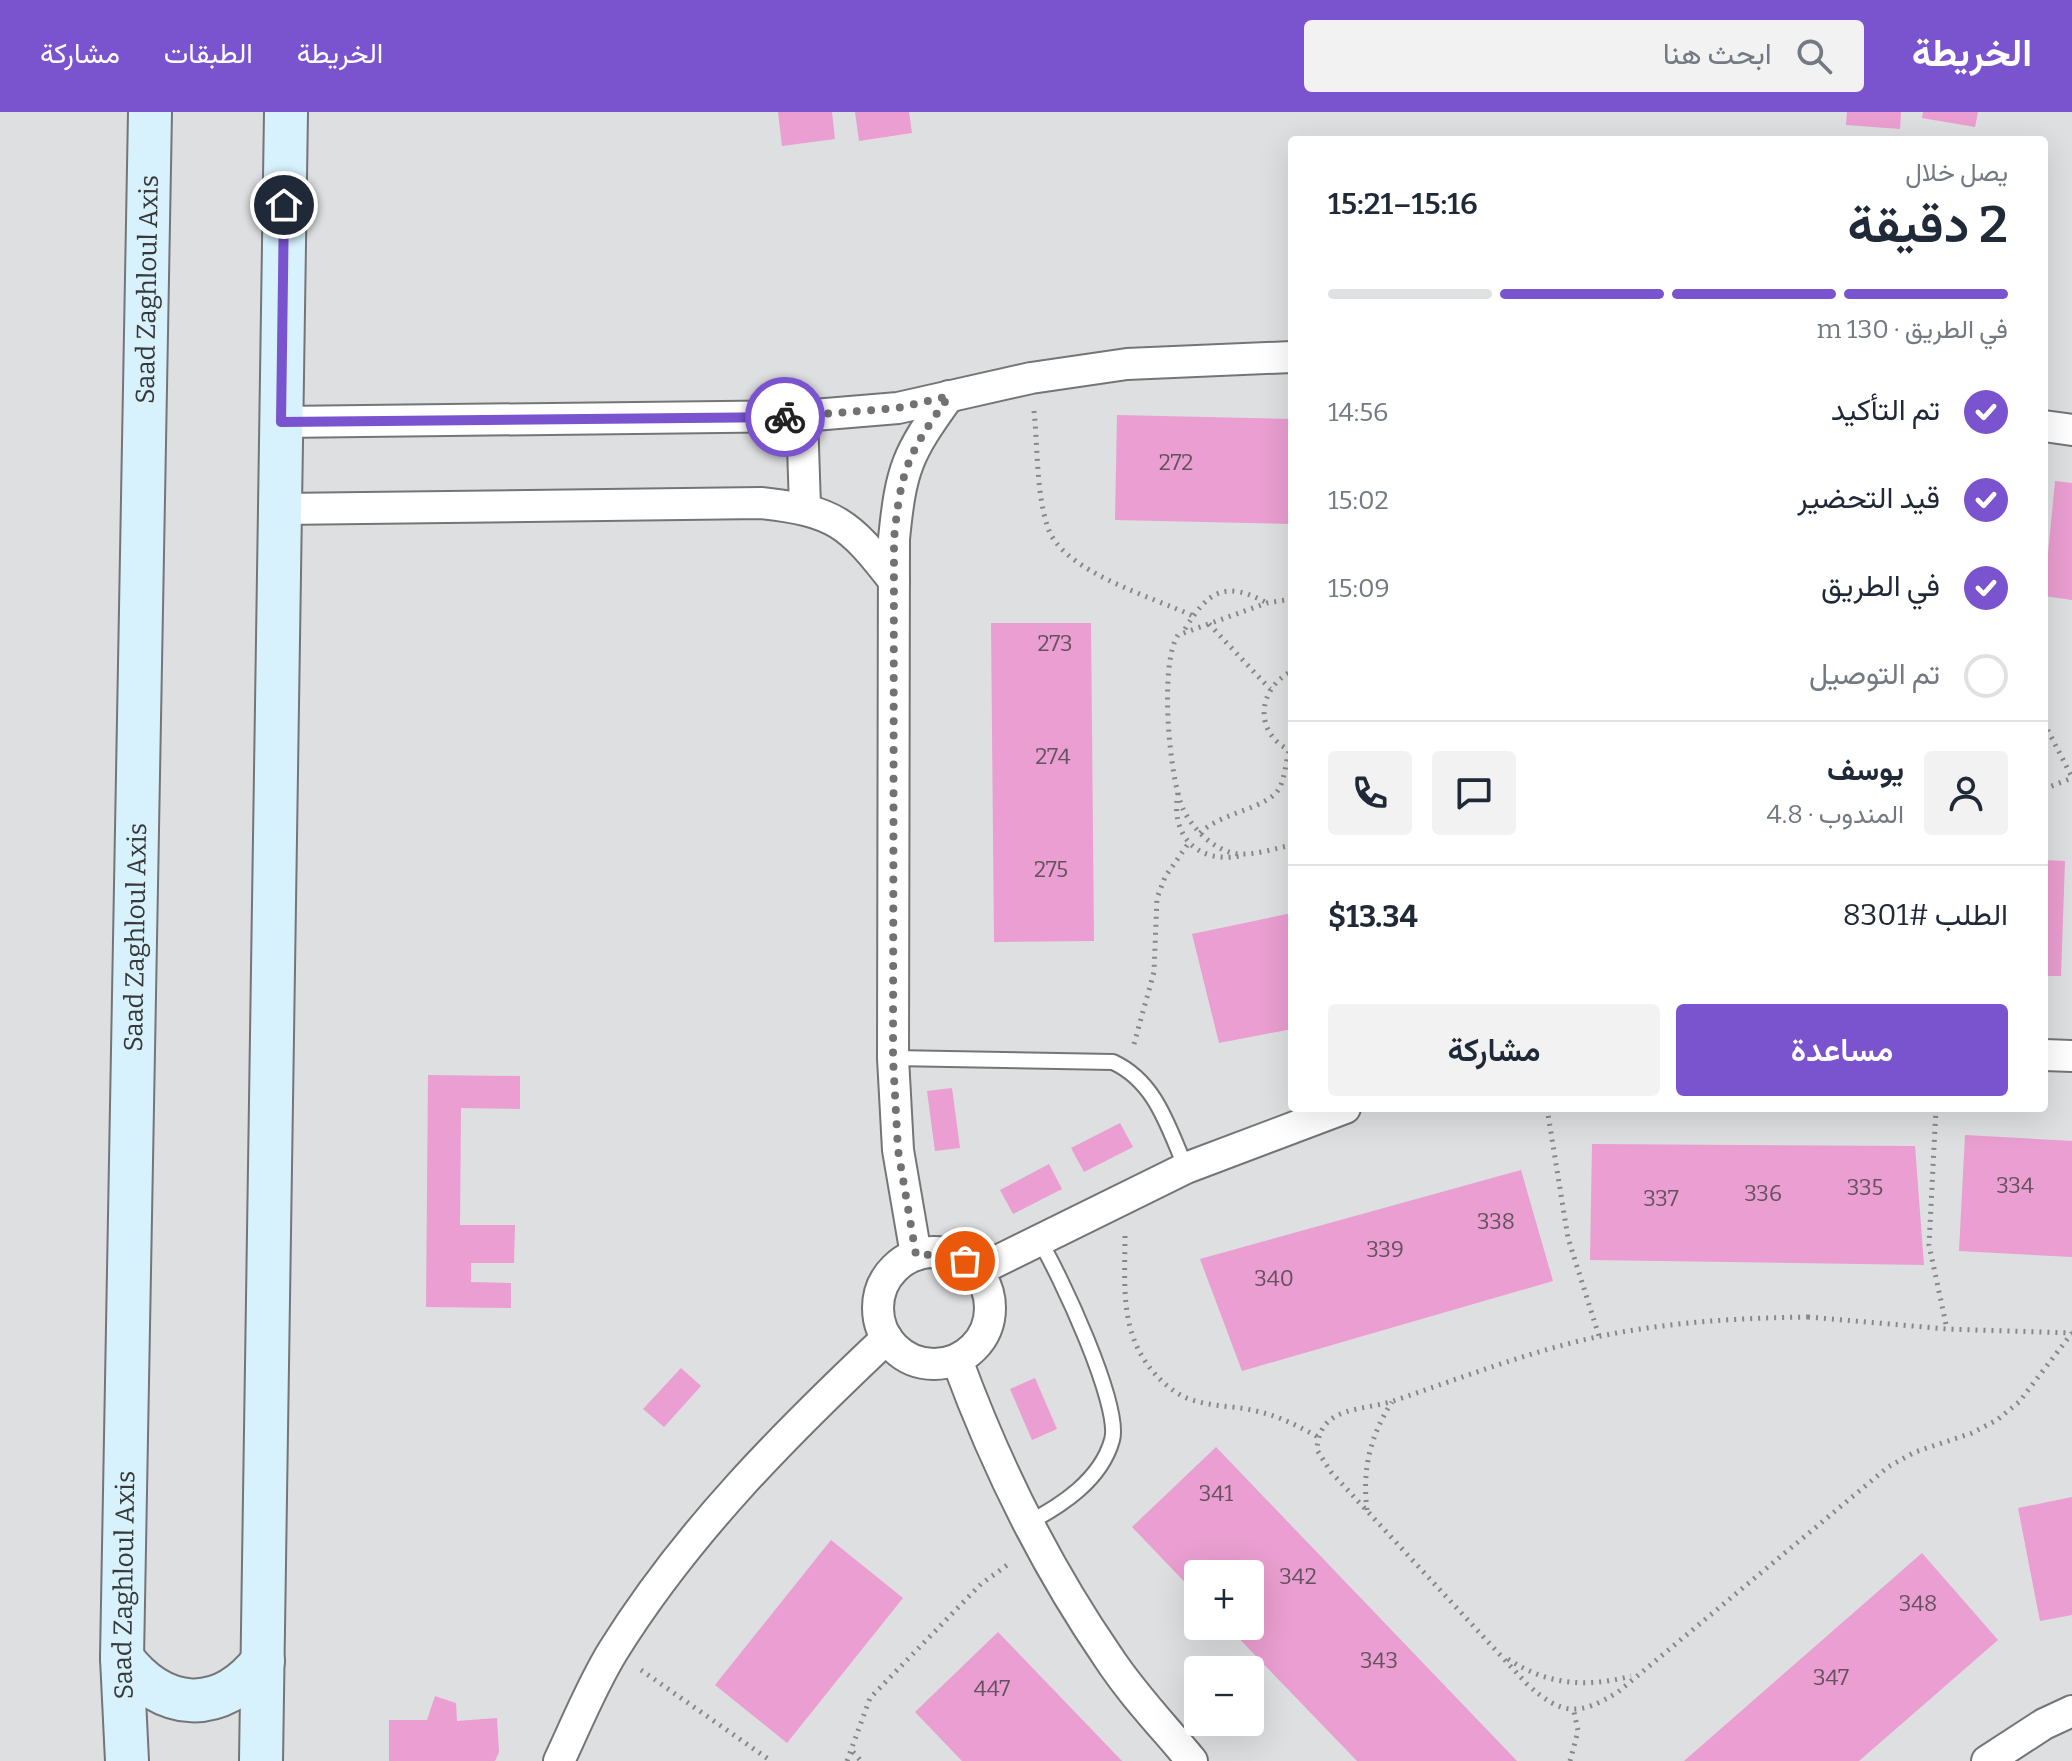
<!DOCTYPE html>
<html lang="ar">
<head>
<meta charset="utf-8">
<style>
	body { margin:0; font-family:Bitter,Vazirmatn,serif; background:#f2f2f3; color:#1f2937; direction:rtl; height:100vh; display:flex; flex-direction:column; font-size:30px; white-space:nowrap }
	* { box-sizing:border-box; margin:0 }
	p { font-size:26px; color:#747a83 }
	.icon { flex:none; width:44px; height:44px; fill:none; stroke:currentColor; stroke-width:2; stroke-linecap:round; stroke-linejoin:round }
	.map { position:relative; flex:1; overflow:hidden; direction:ltr }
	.sheet { position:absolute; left:1288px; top:24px; width:760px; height:976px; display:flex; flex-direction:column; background:#fff; border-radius:8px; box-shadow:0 8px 32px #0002; direction:rtl }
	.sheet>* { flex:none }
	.fabs { position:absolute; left:1184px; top:1448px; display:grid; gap:16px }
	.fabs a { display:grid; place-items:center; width:80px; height:80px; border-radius:8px; background:#fff; box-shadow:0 8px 32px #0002; font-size:40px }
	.pin { position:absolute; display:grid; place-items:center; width:68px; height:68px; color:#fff; margin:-34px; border:4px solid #fff; border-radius:50%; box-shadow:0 2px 8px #0007 }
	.courier { position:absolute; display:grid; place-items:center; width:80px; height:80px; margin:-40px; border:6px solid #7a54ce; border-radius:50%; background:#fff; color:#222; box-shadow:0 2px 10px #0007 }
	.overview em { font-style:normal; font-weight:600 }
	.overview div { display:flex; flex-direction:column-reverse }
	.overview { display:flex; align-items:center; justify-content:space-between; height:136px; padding:0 40px }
	h1 { font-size:52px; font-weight:600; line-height:60px }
	.bar { display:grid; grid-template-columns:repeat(4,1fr); gap:12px 8px; align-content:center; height:96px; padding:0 40px }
	.bar i { height:10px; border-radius:6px; background:#e0e1e3 }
	.bar .current { background:#7a54ce }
	.bar p { grid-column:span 4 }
	.line { display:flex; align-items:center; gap:20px; padding:0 40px; border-top:2px solid #e0e1e3 }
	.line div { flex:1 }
	.round { display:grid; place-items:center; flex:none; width:84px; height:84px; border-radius:8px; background:#f2f2f3 }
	ol { padding:0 40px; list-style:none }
	li { display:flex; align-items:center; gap:24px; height:88px }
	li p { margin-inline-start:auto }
	li .icon { padding:8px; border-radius:50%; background:#7a54ce; color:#fff; stroke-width:4 }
	li:last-child { color:#747a83 }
	li i { width:44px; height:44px; border:4px solid #e0e1e3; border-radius:50% }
	.button { display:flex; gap:16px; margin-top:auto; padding:16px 40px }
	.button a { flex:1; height:92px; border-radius:8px; background:#7a54ce; color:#fff; font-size:32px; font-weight:600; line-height:92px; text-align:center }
	.button a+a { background:#f2f2f3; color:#1f2937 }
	header { display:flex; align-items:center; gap:48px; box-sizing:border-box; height:112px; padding:0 40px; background:#7a54ce; color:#fff }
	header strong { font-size:38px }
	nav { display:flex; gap:44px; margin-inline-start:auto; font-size:28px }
	.search { width:560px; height:72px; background:#f2f2f3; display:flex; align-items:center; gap:20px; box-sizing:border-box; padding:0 28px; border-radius:8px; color:#747a83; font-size:30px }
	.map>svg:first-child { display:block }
	.building { fill:#ea9ed1 }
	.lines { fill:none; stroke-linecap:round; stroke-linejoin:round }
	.service-casing { stroke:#747576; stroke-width:18 }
	.minor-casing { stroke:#747576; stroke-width:34 }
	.secondary-casing { stroke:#747576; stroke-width:46 }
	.path { stroke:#878889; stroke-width:5; stroke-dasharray:2 6; stroke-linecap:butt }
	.service { stroke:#fff; stroke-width:14 }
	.minor { stroke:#fff; stroke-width:30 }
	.secondary { stroke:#d7f2fd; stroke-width:42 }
	.done { stroke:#727273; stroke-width:8; stroke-dasharray:0 14.4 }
	.route { stroke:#7a54ce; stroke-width:10 }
	.labels { text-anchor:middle; stroke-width:8; stroke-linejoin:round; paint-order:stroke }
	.number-label { font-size:22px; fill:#64525f }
	.street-label { font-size:26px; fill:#383839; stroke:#fff }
</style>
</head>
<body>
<header>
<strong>الخريطة</strong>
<div class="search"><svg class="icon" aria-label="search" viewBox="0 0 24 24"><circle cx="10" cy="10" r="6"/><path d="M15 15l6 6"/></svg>ابحث هنا</div>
<nav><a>الخريطة</a><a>الطبقات</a><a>مشاركة</a></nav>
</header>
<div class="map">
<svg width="2072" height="1649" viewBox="0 0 2072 1649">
	<rect width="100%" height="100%" fill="#dedfe0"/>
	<g class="building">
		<polygon points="778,0 832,0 835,27 782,34"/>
		<polygon points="855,0 909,0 912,21 859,29"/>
		<polygon points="1847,0 1901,0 1900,17 1846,13"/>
		<polygon points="1923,0 1978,0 1975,15 1922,6"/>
		<polygon points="1117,303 1292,307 1292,412 1115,408"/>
		<polygon points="2055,369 2072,371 2072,488 2044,484"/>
		<polygon points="991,511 1091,511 1094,829 994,830"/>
		<polygon points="2044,748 2065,749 2061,864 2044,864"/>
		<polygon points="1292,801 1292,917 1219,931 1192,822"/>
		<polygon points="428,963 520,964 520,997 461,996 460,1113 515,1113 514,1151 471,1151 471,1170 511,1171 511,1196 426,1195"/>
		<polygon points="952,976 960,1036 935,1039 927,979"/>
		<polygon points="1120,1011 1133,1035 1084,1060 1071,1036"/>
		<polygon points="1965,1023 2072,1029 2072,1145 1959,1139"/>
		<polygon points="1592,1032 1915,1034 1924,1153 1590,1148"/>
		<polygon points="1049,1052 1062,1077 1013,1102 1000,1078"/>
		<polygon points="1521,1058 1553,1169 1242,1259 1200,1147"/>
		<polygon points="681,1256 701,1274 664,1315 643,1297"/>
		<polygon points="1035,1266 1057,1317 1032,1328 1010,1277"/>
		<polygon points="1216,1335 1517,1649 1357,1649 1227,1514 1250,1514 1250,1462 1198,1462 1198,1484 1132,1415"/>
		<polygon points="2072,1385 2072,1503 2040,1509 2018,1396"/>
		<polygon points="831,1428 903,1486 787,1631 715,1573"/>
		<polygon points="1922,1441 1998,1528 1859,1649 1684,1649"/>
		<polygon points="998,1520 1122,1649 962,1649 915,1600"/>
		<polygon points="435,1584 456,1591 457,1609 497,1606 499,1640 495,1649 389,1649 389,1608 427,1608"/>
	</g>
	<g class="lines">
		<defs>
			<g id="service">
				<path d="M893,946L1113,950C1156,970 1168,1015 1186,1056"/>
				<path d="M1026,1412C1061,1394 1101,1368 1112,1328C1122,1295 1059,1160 1039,1128"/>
			</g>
			<g id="minor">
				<polyline points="802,304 805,395"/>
				<polyline points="281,310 802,304 898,296 1031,266 1127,252 1292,245"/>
				<polyline points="2044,314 2072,318"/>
				<path d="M280,397L761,391C835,399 849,411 894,469"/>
				<polyline points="2044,943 2072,944"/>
				<circle cx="934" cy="1196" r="56"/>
				<path d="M916,1143L898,1038L893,946L894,427C901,356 907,342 949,284"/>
				<polyline points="977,1159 1186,1056 1345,996"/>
				<path d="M957,1248C996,1354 1044,1452 1108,1545C1132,1582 1164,1615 1192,1649"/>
				<path d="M559,1649C576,1613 592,1573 613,1539C687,1420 785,1322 887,1226"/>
				<polyline points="1987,1649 2044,1612 2072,1599"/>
			</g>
			<g id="secondary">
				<path d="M122,1546C163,1600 220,1604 263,1549"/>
				<path id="s1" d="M127,1649L122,1546L150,0"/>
				<polyline points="261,1649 286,0"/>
			</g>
		</defs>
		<use href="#service" class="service-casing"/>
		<use href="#minor" class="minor-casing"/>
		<use href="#secondary" class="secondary-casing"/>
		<g class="path">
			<path d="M1034,299C1038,336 1036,381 1048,416C1063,460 1153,485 1193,504"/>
			<path d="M1292,487L1267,491L1178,523C1159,552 1169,665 1183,697C1192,715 1207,731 1226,739C1247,747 1271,737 1292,733"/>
			<polyline points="1209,512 1270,577"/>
			<path d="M1185,517C1208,479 1225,468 1267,491"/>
			<polyline points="2044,611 2072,665"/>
			<path d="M1291,639C1253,621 1257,577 1292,559"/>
			<polyline points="2044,677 2072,666"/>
			<path d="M1178,681C1170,723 1197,752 1240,744"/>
			<path d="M1200,721C1223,699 1269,697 1280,675C1285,664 1286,650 1289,638"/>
			<polyline points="1134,932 1154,860 1157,786 1165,765 1188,732"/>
			<polyline points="1547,996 1568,1126 1599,1224"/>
			<polyline points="1936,996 1929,1133 1947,1217"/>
			<path d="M1125,1124C1125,1174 1119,1223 1156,1263C1166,1274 1181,1286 1196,1289C1216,1295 1236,1294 1256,1299C1279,1304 1298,1314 1318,1325"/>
			<path d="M1808,1205L1947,1217L2072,1221L2019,1290L1997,1308L1972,1321L1915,1340L1888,1355L1618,1580C1579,1604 1562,1604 1527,1572L1331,1360L1317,1338C1319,1292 1363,1300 1396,1288C1464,1265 1530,1239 1601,1224C1669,1210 1738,1206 1808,1205Z"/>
			<path d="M1367,1398C1362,1358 1370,1324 1392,1290"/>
			<path d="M1508,1547C1547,1573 1587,1576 1631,1564"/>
			<polyline points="641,1558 771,1649"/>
			<polyline points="853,1640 861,1649"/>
			<polyline points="847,1649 870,1586 981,1472 1010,1451"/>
			<polyline points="1570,1649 1578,1619 1574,1600"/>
		</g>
		<use href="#service" class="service"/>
		<use href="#minor" class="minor"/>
		<use href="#secondary" class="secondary"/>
	</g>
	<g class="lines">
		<path class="done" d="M785,305L898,296L949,284C908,342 901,356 894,427L893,946L898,1038L916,1143L949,1142L965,1149"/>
		<polyline class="route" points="284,93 281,310 785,305"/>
	</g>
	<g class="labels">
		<g class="number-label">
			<text x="1176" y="358">272</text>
			<text x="1055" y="539">273</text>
			<text x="1053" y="652">274</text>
			<text x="1051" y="765">275</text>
			<text x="2015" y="1081">334</text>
			<text x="1865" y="1083">335</text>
			<text x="1763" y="1089">336</text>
			<text x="1661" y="1094">337</text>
			<text x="1496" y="1117">338</text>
			<text x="1385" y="1145">339</text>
			<text x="1274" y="1174">340</text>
			<text x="1216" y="1389">341</text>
			<text x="1298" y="1472">342</text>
			<text x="1918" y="1499">348</text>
			<text x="1379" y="1556">343</text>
			<text x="1831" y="1573">347</text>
			<text x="992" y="1584">447</text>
		</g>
		<g class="street-label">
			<text dy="9" stroke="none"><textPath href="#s1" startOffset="1472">Saad Zaghloul Axis</textPath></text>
			<text dy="9" stroke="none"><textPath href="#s1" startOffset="824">Saad Zaghloul Axis</textPath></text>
			<text dy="9" stroke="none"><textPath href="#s1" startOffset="176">Saad Zaghloul Axis</textPath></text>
		</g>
	</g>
</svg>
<div class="fabs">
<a>+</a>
<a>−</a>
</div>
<div class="pin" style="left:965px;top:1149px;background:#ea580c"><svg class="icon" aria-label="bag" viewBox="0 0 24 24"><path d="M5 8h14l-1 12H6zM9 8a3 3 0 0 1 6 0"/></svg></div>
<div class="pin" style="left:284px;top:93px;background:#1f2937"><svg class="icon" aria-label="home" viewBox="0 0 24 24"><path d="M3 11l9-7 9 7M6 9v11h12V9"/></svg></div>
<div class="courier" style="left:785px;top:305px"><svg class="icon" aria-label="bike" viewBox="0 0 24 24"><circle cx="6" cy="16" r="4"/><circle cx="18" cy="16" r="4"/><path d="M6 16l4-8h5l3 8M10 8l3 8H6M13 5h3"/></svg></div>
<section class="sheet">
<div class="overview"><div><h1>2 دقيقة</h1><p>يصل خلال</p></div><em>15:16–15:21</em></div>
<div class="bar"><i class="current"></i><i class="current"></i><i class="current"></i><i></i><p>في الطريق · 130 m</p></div>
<ol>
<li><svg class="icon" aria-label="check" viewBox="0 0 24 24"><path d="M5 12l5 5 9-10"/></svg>تم التأكيد<p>14:56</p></li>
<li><svg class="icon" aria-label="check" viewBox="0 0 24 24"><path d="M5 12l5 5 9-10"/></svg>قيد التحضير<p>15:02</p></li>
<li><svg class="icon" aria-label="check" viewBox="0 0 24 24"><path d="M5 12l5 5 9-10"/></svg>في الطريق<p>15:09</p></li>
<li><i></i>تم التوصيل</li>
</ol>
<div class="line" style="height:144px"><a class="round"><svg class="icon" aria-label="person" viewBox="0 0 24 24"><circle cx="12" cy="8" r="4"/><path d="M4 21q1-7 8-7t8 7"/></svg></a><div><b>يوسف</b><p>المندوب · 4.8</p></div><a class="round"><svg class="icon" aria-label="chat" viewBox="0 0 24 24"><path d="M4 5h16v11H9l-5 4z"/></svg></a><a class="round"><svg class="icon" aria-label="phone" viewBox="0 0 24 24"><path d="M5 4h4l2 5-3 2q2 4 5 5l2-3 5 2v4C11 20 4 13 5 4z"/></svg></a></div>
<div class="line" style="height:104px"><div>الطلب #8301</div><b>$13.34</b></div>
<div class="button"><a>مساعدة</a><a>مشاركة</a></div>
</section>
</div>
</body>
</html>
